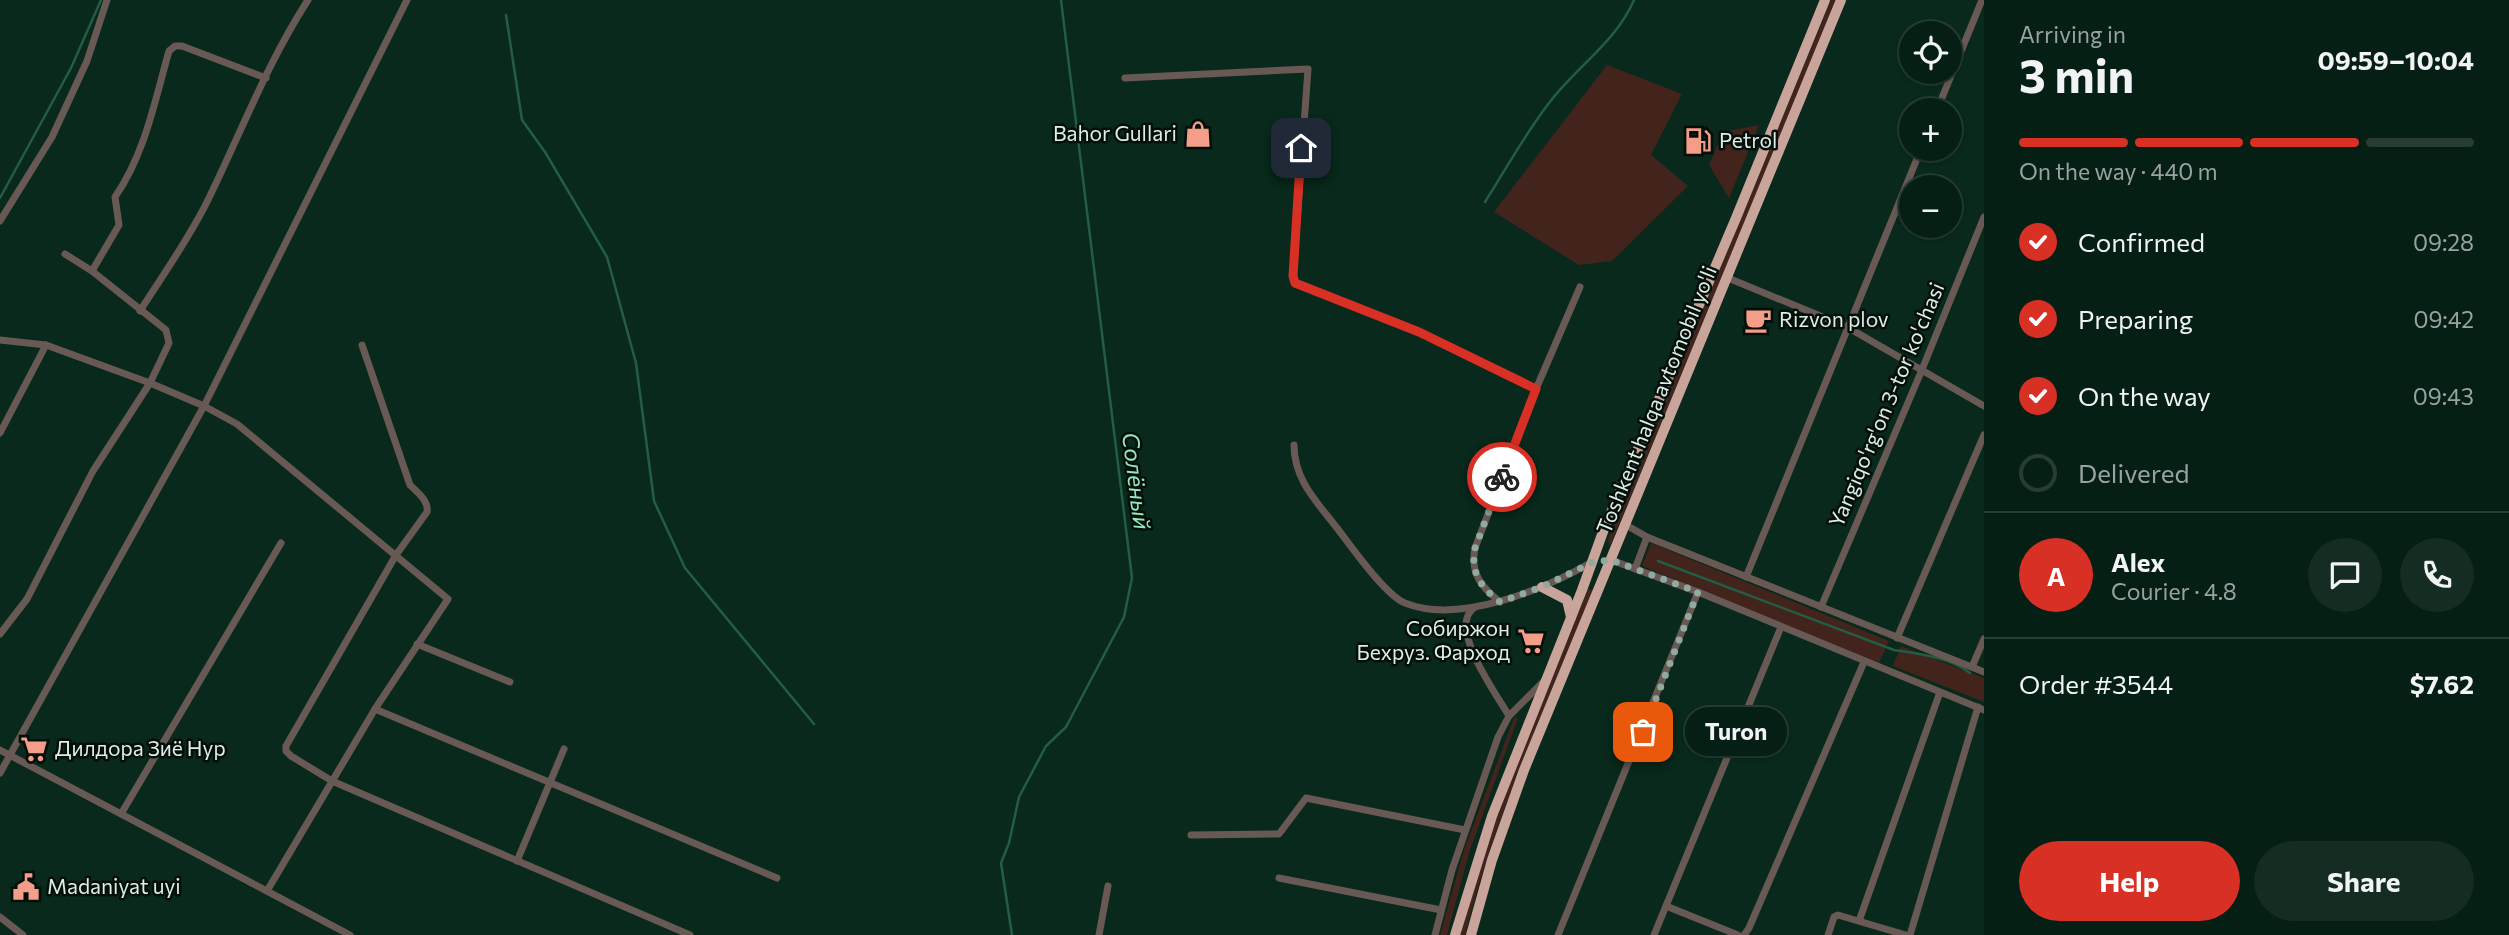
<!DOCTYPE html>
<html lang="en">
<head>
<meta charset="utf-8">
<style>
	body { margin:0; font-family:Commissioner,sans-serif; background:#142c22; color:#f1f3f6; height:100vh; display:flex; flex-direction:column; font-size:26px; white-space:nowrap }
	* { box-sizing:border-box; margin:0 }
	p { font-size:23px; color:#98a2a0 }
	.icon { flex:none; width:38px; height:38px; fill:none; stroke:currentColor; stroke-width:2; stroke-linecap:round; stroke-linejoin:round }
	.map { position:relative; flex:1; overflow:hidden }
	.side { display:flex; flex-direction:column; background:#061f15; width:525px }
	.side>* { flex:none }
	.controls { position:absolute; left:1899px; top:21px; display:grid; gap:14px }
	.controls a { display:grid; place-items:center; width:63px; height:63px; border-radius:50%; background:#061f15; box-shadow:0 2px 5px #0004,0 0 0 2px #273d34; font-size:35px }
	.pin { position:absolute; display:grid; place-items:center; width:60px; height:60px; color:#fff; margin:-30px; border-radius:14px; box-shadow:0 4px 10px #0006 }
	.courier { position:absolute; display:grid; place-items:center; width:70px; height:70px; margin:-35px; border:5px solid #d93025; border-radius:50%; background:#fff; color:#222; box-shadow:0 2px 9px #0007 }
	.bubble { position:absolute; height:49px; border-radius:24px; background:#061f15; box-shadow:0 2px 5px #0004,0 0 0 2px #273d34; font-size:23px; font-weight:700; line-height:49px; text-align:center }
	.headline em { font-style:normal; font-weight:700 }
	.headline div { display:flex; flex-direction:column-reverse }
	.headline { display:flex; align-items:center; justify-content:space-between; height:119px; padding:0 35px }
	h1 { font-size:46px; font-weight:700; line-height:52px }
	.bar { display:grid; grid-template-columns:repeat(4,1fr); gap:10px 7px; align-content:center; height:84px; padding:0 35px }
	.bar i { height:9px; border-radius:5px; background:#273d34 }
	.bar .on { background:#d93025 }
	.bar p { grid-column:span 4 }
	.line { display:flex; align-items:center; gap:18px; padding:0 35px; border-top:2px solid #273d34 }
	.line div { flex:1 }
	.round { display:grid; place-items:center; flex:none; width:74px; height:74px; border-radius:37px; background:#142c22 }
	ol { padding:0 35px; list-style:none }
	li { display:flex; align-items:center; gap:21px; height:77px }
	li p { margin-inline-start:auto }
	li .icon { padding:7px; border-radius:50%; background:#d93025; color:#fff; stroke-width:4 }
	li:last-child { color:#98a2a0 }
	li i { width:38px; height:38px; border:4px solid #273d34; border-radius:50% }
	.cta { display:flex; gap:14px; margin-top:auto; padding:14px 35px }
	.cta a { flex:1; height:80px; border-radius:42px; background:#d93025; color:#fff; font-size:28px; font-weight:700; line-height:80px; text-align:center }
	.cta a+a { background:#142c22; color:#f1f3f6 }
	main { display:flex; flex:1; min-height:0 }
	.map>svg:first-child { display:block }
	.green { fill:#42241d }
	.lines { fill:none; stroke-linecap:round; stroke-linejoin:round }
	.stream { stroke:#235d44; stroke-width:2.5 }
	.minor { stroke:#685955; stroke-width:7 }
	.highway { stroke:#c9a49b; stroke-width:10 }
	.done { stroke:#92a99f; stroke-width:7; stroke-dasharray:0 12.6 }
	.route { stroke:#d93025; stroke-width:9 }
	.labels { text-anchor:middle; stroke-width:5; stroke-linejoin:round; paint-order:stroke }
	.poi-label { font-size:21px; fill:#dceee5; stroke:#040f09; text-anchor:start }
	.street-label { font-size:21px; fill:#dceee5; stroke:#040f09 }
	.water-label { font-size:23px; font-style:italic; fill:#92e9c0; stroke:#040f09 }
</style>
</head>
<body>
<main>
<div class="map">
<svg width="1984" height="935" viewBox="0 0 1984 935">
	<rect width="100%" height="100%" fill="#08291c"/>
	<g class="green">
		<polygon points="1831,0 1837,0 1610,546 1608,540"/>
		<polygon points="1607,65 1682,94 1651,155 1688,186 1612,261 1579,265 1494,212"/>
		<polygon points="1759,125 1729,198 1709,165 1723,132"/>
		<polygon points="1651,543 1889,641 1879,663 1642,566"/>
		<path d="M1588,589L1593,591C1546,704 1495,816 1465,935H1460L1490,833Z"/>
		<polygon points="1901,646 1984,678 1984,702 1893,666"/>
		<polygon points="1514,718 1518,718 1469,853 1447,935 1440,935 1464,850"/>
	</g>
	<g class="lines">
		<g class="stream">
			<polyline points="506,15 522,120 545,152 607,257 636,363 654,501 685,568 814,724"/>
			<polyline points="0,198 71,68 101,0"/>
			<path d="M1485,202C1506,169 1525,134 1549,103C1576,67 1616,42 1634,0"/>
			<path d="M1658,561L1894,650C1917,653 1952,658 1970,673"/>
			<polyline points="1012,935 1001,863 1009,843 1019,797 1046,746 1066,727 1124,617 1132,578 1061,0"/>
		</g>
		<g class="minor">
			<polyline points="1125,78 1308,69 1293,276 1295,283 1419,332 1536,389"/>
			<polyline points="1937,110 1982,0"/>
			<polyline points="0,221 52,137 87,61 107,0"/>
			<polyline points="65,254 92,271"/>
			<polyline points="1728,278 1847,327 1984,406"/>
			<path d="M140,311C163,275 188,240 207,202C240,135 267,63 308,0"/>
			<polyline points="0,340 46,345 150,383 204,406 237,424 448,599 375,709 267,891"/>
			<path d="M362,345L410,485C418,493 429,501 427,512L396,555L286,746V751L291,756L332,781L690,935"/>
			<polyline points="0,433 46,345"/>
			<path d="M1294,445C1294,480 1317,502 1337,528C1351,546 1385,595 1405,603C1459,625 1545,589 1592,562"/>
			<polyline points="1626,525 1647,537 1984,672"/>
			<polyline points="1611,560 1698,592 1984,710"/>
			<polyline points="1635,569 1647,537"/>
			<polyline points="1746,577 1921,149"/>
			<path d="M1500,602C1481,587 1470,573 1475,548L1536,389L1580,287"/>
			<polyline points="1821,607 1921,372 1984,217"/>
			<path d="M1474,608C1447,627 1497,695 1509,716"/>
			<path d="M0,634L27,599L93,471L150,383L169,343L166,330L92,271L119,225L115,197C145,154 155,100 169,51L175,46H182L266,78"/>
			<polyline points="1897,638 1984,435"/>
			<polyline points="417,644 510,682"/>
			<polyline points="1972,667 1984,639"/>
			<polyline points="375,709 777,878"/>
			<polyline points="0,750 350,935"/>
			<polyline points="0,773 204,406 407,0"/>
			<polyline points="121,814 281,543"/>
			<polyline points="1191,835 1279,834 1306,798 1465,830"/>
			<polyline points="517,861 564,749"/>
			<polyline points="1279,878 1441,910"/>
			<polyline points="1666,906 1738,935"/>
			<polyline points="0,917 23,935"/>
			<polyline points="1859,921 1940,692"/>
			<polyline points="1099,935 1108,886"/>
			<polyline points="1435,935 1452,870 1498,737 1509,716 1545,680"/>
			<polyline points="1558,935 1698,592"/>
			<polyline points="1654,935 1781,627"/>
			<polyline points="1744,935 1749,928 1864,662"/>
			<polyline points="1828,935 1834,917 1838,915 1906,935"/>
			<polyline points="1910,935 1978,707"/>
		</g>
		<g class="highway">
			<polyline points="1542,587 1567,600 1571,617"/>
			<polyline points="1455,935 1492,816 1582,590 1604,529 1736,218 1825,0"/>
			<polyline points="1471,935 1492,860 1524,770 1841,0"/>
		</g>
	</g>
	<g class="lines">
		<path class="done" d="M1502,477L1475,548C1470,573 1481,587 1500,602L1542,587L1593,562L1611,560L1698,592L1643,732"/>
		<polyline class="route" points="1301,148 1293,276 1295,283 1419,332 1536,389 1502,477"/>
	</g>
	<defs>
		<symbol id="shop-bare" viewBox="-9 -9 18 18"><path d="M-5-2.5h2.3a2.7 3.5 0 0 1 5.4 0H5L5.5 6h-11ZM-1.5-2.5h3a1.5 2.3 0 0 0-3 0Z" fill="#f49e89" stroke="#040f09" stroke-width="2.5" paint-order="stroke"/></symbol>
		<symbol id="fuel-bare" viewBox="-9 -9 18 18"><path d="M-5.5-6h7V0h2V4h1.3V-2.5L3-4.5l.8-.8L6-3V5H2.5V1h-1V6h-7ZM-4.2-4.7v3.2H.2V-4.7Z" fill="#f49e89" stroke="#040f09" stroke-width="2.5" paint-order="stroke"/></symbol>
		<symbol id="cafe-bare" viewBox="-9 -9 18 18"><path d="M-5.5-4.5H6V0H3Q3 3.5 0 3.5H-2.5Q-5.5 3.5-5.5 0ZM3-3.2v2h1.7v-2ZM-6 4.5H4V6H-6Z" fill="#f49e89" stroke="#040f09" stroke-width="2.5" paint-order="stroke"/></symbol>
		<symbol id="supermarket-bare" viewBox="-9 -9 18 18"><path d="M-6-5.5h2.5l.6 2H6L4.5 2H-2.5L-4.4-4H-6ZM-1.5 3.2a1.3 1.3 0 1 0 .1 0ZM3 3.2a1.3 1.3 0 1 0 .1 0Z" fill="#f49e89" stroke="#040f09" stroke-width="2.5" paint-order="stroke"/></symbol>
		<symbol id="civic-bare" viewBox="-9 -9 18 18"><path d="M-.6-6.5H3V-4.5H.6V-3L4-1V1h2V6H-6V1h2V-1L-.6-3ZM-1.2 2.5V6h2.4V2.5Z" fill="#f49e89" stroke="#040f09" stroke-width="2.5" paint-order="stroke"/></symbol>
	</defs>
	<g fill-rule="evenodd">
		<use href="#shop-bare" x="1179" y="115" width="38" height="38"/>
		<use href="#fuel-bare" x="1679" y="122" width="38" height="38"/>
		<use href="#cafe-bare" x="1739" y="301" width="38" height="38"/>
		<use href="#supermarket-bare" x="1512" y="622" width="38" height="38"/>
		<use href="#supermarket-bare" x="15" y="730" width="38" height="38"/>
		<use href="#civic-bare" x="7" y="868" width="38" height="38"/>
	</g>
	<g class="labels">
		<g class="poi-label">
			<text x="1177" y="141" text-anchor="end">Bahor Gullari</text>
			<text x="1719" y="148">Petrol</text>
			<text x="1779" y="327">Rizvon plov</text>
			<text x="1510" y="636" text-anchor="end">Собиржон<tspan x="1510" dy="24">Бехруз. Фарход</tspan></text>
			<text x="55" y="756">Дилдора Зиё Нур</text>
			<text x="47" y="894">Madaniyat uyi</text>
		</g>
		<g class="street-label">
			<text transform="translate(1657 400) rotate(-68)" y="7">Toshkent halqa avtomobil yo'li</text>
			<text transform="translate(1887 405) rotate(-67)" y="7">Yangiqo'rg'on 3-tor ko'chasi</text>
		</g>
		<g class="water-label">
			<text transform="translate(1136 481) rotate(83)" y="8">Солёный</text>
		</g>
	</g>
</svg>
<div class="controls">
<a><svg class="icon" aria-label="locate" viewBox="0 0 24 24"><circle cx="12" cy="12" r="6"/><path d="M12 2v4M12 18v4M2 12h4M18 12h4"/></svg></a>
<a>+</a>
<a>−</a>
</div>
<div class="pin" style="left:1643px;top:732px;background:#ea580c"><svg class="icon" aria-label="bag" viewBox="0 0 24 24"><path d="M5 8h14l-1 12H6zM9 8a3 3 0 0 1 6 0"/></svg></div>
<div class="pin" style="left:1301px;top:148px;background:#1f2937"><svg class="icon" aria-label="home" viewBox="0 0 24 24"><path d="M3 11l9-7 9 7M6 9v11h12V9"/></svg></div>
<div class="courier" style="left:1502px;top:477px"><svg class="icon" aria-label="bike" viewBox="0 0 24 24"><circle cx="6" cy="16" r="4"/><circle cx="18" cy="16" r="4"/><path d="M6 16l4-8h5l3 8M10 8l3 8H6M13 5h3"/></svg></div>
<div class="bubble" style="left:1685px;top:707px;width:102px">Turon</div>
</div>
<section class="side">
<div class="headline"><div><h1>3 min</h1><p>Arriving in</p></div><em>09:59–10:04</em></div>
<div class="bar"><i class="on"></i><i class="on"></i><i class="on"></i><i></i><p>On the way · 440 m</p></div>
<ol>
<li><svg class="icon" aria-label="check" viewBox="0 0 24 24"><path d="M5 12l5 5 9-10"/></svg>Confirmed<p>09:28</p></li>
<li><svg class="icon" aria-label="check" viewBox="0 0 24 24"><path d="M5 12l5 5 9-10"/></svg>Preparing<p>09:42</p></li>
<li><svg class="icon" aria-label="check" viewBox="0 0 24 24"><path d="M5 12l5 5 9-10"/></svg>On the way<p>09:43</p></li>
<li><i></i>Delivered</li>
</ol>
<div class="line" style="height:126px"><b class="round" style="background:#d93025;color:#fff">A</b><div><b>Alex</b><p>Courier · 4.8</p></div><a class="round"><svg class="icon" aria-label="chat" viewBox="0 0 24 24"><path d="M4 5h16v11H9l-5 4z"/></svg></a><a class="round"><svg class="icon" aria-label="phone" viewBox="0 0 24 24"><path d="M5 4h4l2 5-3 2q2 4 5 5l2-3 5 2v4C11 20 4 13 5 4z"/></svg></a></div>
<div class="line" style="height:91px"><div>Order #3544</div><b>$7.62</b></div>
<div class="cta"><a>Help</a><a>Share</a></div>
</section>
</main>
</body>
</html>
